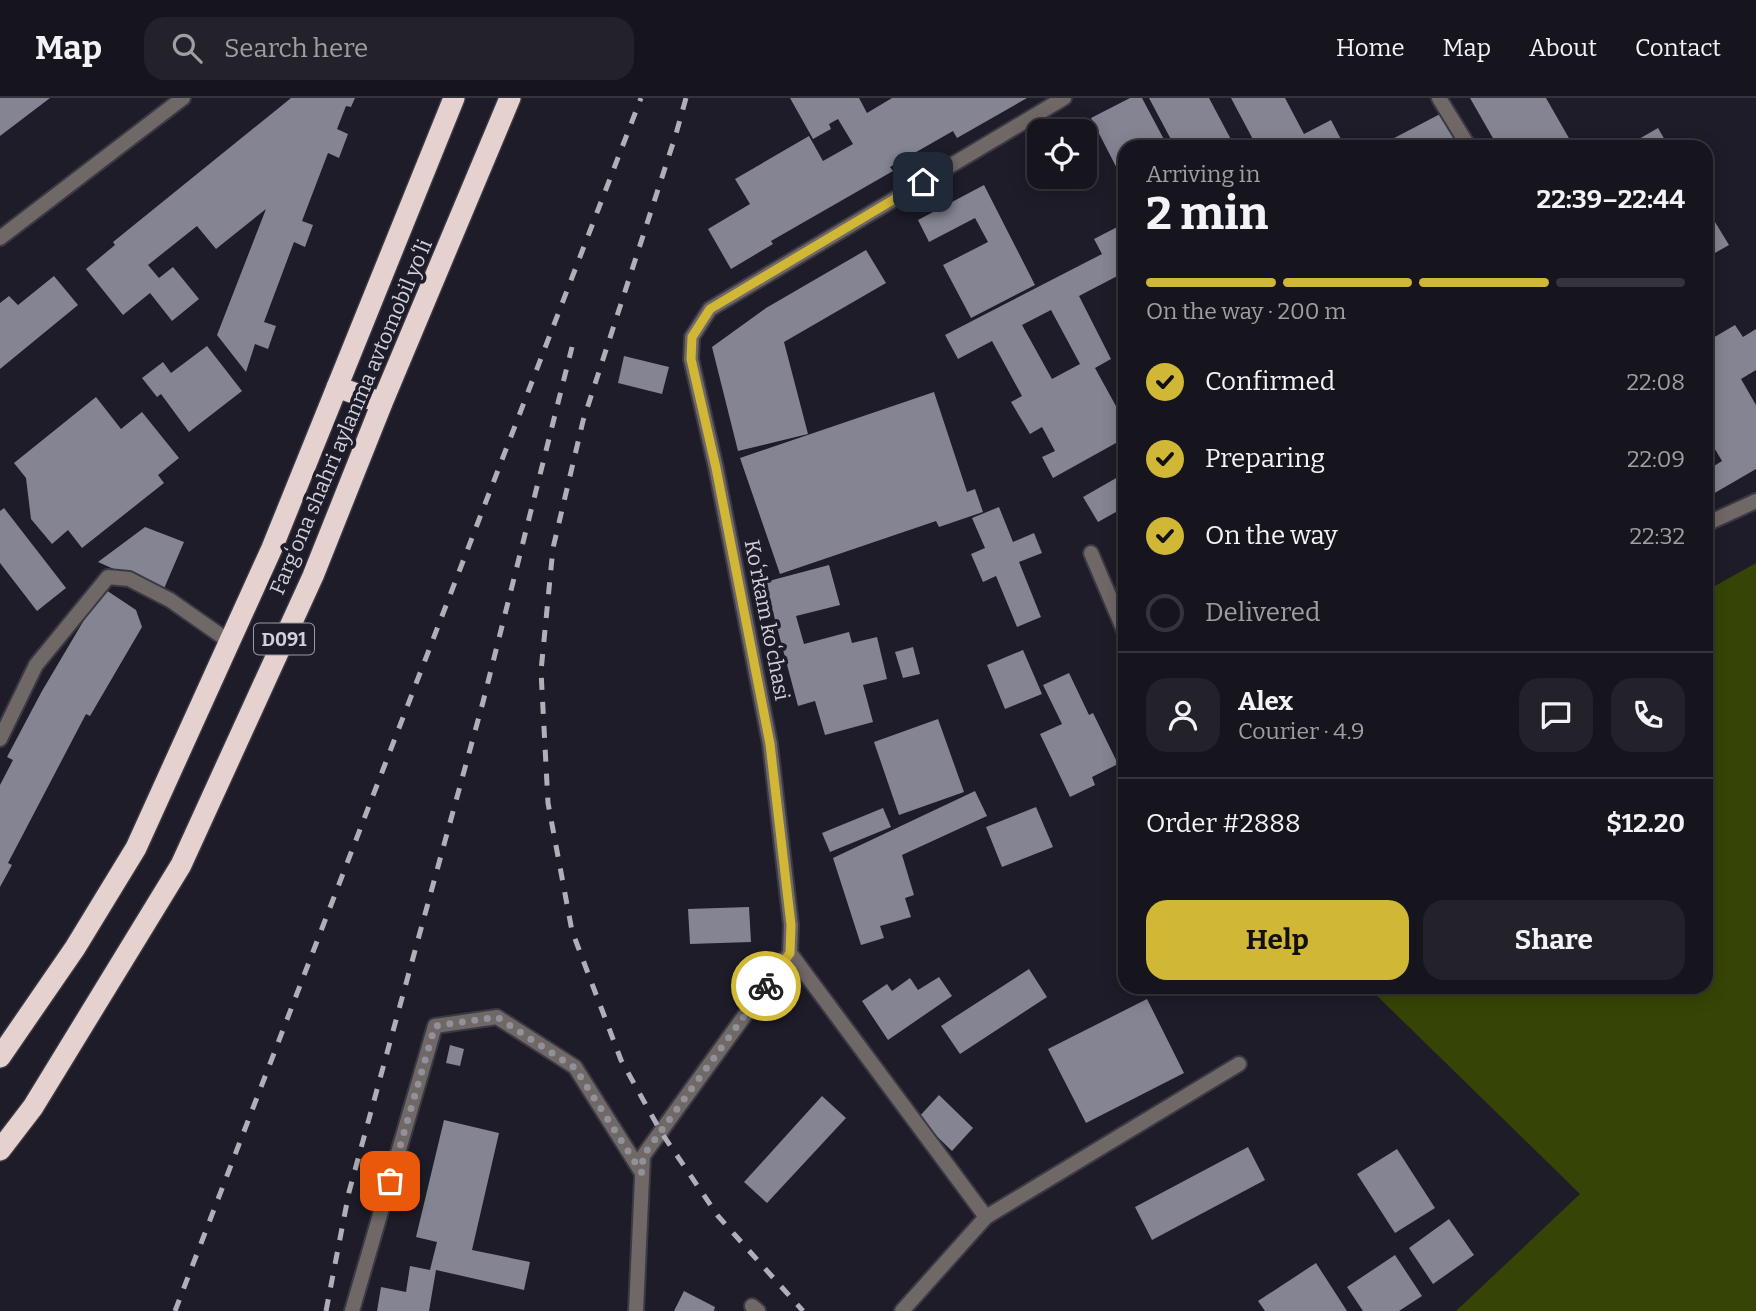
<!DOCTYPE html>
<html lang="en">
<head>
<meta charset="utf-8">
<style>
	body { margin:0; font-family:Bitter,serif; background:#23222b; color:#f1f3f6; height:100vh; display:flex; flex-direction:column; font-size:26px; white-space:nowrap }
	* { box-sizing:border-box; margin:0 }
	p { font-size:23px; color:#9e9fa4 }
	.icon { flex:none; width:38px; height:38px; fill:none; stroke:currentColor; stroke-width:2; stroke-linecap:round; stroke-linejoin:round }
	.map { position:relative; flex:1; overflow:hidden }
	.sheet { position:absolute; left:1118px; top:42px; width:595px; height:854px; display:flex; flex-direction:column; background:#16151e; border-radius:21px; box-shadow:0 4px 18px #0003,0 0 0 2px #35343c }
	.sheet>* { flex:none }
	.buttons { position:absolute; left:1027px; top:21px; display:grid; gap:14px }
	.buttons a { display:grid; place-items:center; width:70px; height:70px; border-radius:14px; background:#16151e; box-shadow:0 4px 18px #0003,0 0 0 2px #35343c; font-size:35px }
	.pin { position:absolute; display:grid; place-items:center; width:60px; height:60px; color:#fff; margin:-30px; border-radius:14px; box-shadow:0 4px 10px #0006 }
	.courier { position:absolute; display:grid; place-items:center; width:70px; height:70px; margin:-35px; border:5px solid #d1b736; border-radius:50%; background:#fff; color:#222; box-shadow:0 2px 9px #0007 }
	.overview em { font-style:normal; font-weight:700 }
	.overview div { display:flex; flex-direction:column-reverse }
	.overview { display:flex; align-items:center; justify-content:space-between; height:119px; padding:0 28px }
	h1 { font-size:46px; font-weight:700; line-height:52px }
	.bar { display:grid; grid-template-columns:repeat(4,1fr); gap:10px 7px; align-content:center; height:84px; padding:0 28px }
	.bar i { height:9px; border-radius:5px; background:#35343c }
	.bar .active { background:#d1b736 }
	.bar p { grid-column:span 4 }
	.line { display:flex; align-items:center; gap:18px; padding:0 28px; border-top:2px solid #35343c }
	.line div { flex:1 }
	.round { display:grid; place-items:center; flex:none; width:74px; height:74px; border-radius:21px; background:#23222b }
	ol { padding:0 28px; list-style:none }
	li { display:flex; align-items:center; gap:21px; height:77px }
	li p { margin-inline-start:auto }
	li .icon { padding:7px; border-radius:50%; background:#d1b736; color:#111; stroke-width:4 }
	li:last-child { color:#9e9fa4 }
	li i { width:38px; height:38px; border:4px solid #35343c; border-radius:50% }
	.button { display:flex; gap:14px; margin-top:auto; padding:14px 28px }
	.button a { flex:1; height:80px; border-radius:21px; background:#d1b736; color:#111; font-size:28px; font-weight:700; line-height:80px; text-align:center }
	.button a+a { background:#23222b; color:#f1f3f6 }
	header { display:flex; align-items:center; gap:42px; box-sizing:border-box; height:98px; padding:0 35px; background:#16151e; border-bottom:2px solid #35343c }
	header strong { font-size:33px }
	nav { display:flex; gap:38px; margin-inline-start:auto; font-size:24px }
	.search { width:490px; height:63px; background:#23222b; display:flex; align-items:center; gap:18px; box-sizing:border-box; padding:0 24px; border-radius:21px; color:#9e9fa4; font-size:26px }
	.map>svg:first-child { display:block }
	.green { fill:#364506 }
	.building { fill:#848492; fill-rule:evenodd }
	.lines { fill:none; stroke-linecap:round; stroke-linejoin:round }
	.lane-casing { stroke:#3a3944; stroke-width:18 }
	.street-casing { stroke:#3a3944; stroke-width:18 }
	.highway-casing { stroke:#3a3944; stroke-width:24 }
	.lane { stroke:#706867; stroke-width:14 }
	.street { stroke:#706867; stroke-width:14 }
	.highway { stroke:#e5d2cf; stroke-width:21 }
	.rail { stroke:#b0afb8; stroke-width:5; stroke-dasharray:12 12; stroke-linecap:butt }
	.done { stroke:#91919a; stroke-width:7; stroke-dasharray:0 12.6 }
	.route { stroke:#d1b736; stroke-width:9 }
	.labels { text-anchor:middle; stroke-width:7; stroke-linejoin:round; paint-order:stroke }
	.shield { fill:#1d1c28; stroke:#9a9aa3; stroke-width:2 }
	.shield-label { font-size:19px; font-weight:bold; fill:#d0d0d8 }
	.street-label { font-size:21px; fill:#d0d0d8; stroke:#1d1c28 }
</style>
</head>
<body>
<header>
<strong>Map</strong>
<div class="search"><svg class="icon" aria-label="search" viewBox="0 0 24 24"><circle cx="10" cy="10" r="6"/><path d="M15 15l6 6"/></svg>Search here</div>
<nav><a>Home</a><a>Map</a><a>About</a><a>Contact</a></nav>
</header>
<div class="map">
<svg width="1756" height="1213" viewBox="0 0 1756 1213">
	<rect width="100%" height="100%" fill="#1d1c28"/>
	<polygon class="green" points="1756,465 1756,1213 1456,1213 1580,1096 1368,889 1706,889 1706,493"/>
	<g class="building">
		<polygon points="0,0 50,0 0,38"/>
		<polygon points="291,0 355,0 351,9 346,8 337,31 348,36 339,60 328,55 302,123 313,127 305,149 294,144 264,224 276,228 268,251 255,246 246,274 217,237 266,111 216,151 197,128 148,167 159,180 173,169 199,201 172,223 150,195 123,217 86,171 115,147 113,144"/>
		<polygon points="790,0 859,0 867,15 892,0 1027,0 957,40 953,33 890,69 893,73 771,143 773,146 731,171 708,131 750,106 735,81 809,38 823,63 853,46 838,21 829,26 831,31 813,41"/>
		<polygon points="1130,0 1142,0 1168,49 1125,49 1125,86 1091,20"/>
		<polygon points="1149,0 1209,0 1235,49 1175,49"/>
		<polygon points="1231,0 1285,0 1304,36 1331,22 1345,49 1257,49"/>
		<polygon points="1470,0 1546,0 1574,49 1498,49"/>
		<polygon points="1442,15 1459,49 1377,49"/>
		<polygon points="1658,30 1669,49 1625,49"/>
		<polygon points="984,87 1035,187 971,220 943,167 988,144 975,120 929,144 918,122"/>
		<polygon points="1715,124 1729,147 1706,160 1706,130"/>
		<path d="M1125,125V174L1079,198L1111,261L1095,270L1122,319L1125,317V340L1053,380L1042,359L1055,353L1042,329L1030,336L1011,304L1022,298L992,243L958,261L945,237L1102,156L1094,141ZM1051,212L1080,266L1052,281L1022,227Z"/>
		<polygon points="866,152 886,185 784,244 808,336 738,353 712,249 766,210"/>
		<polygon points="54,178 78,207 0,271 0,205 9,198 18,207"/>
		<polygon points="1735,227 1743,239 1756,231 1756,272 1741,281 1756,307 1756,371 1706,400 1706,373 1722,363 1706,336 1706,244"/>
		<polygon points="207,248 242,293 189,334 161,296 157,299 142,280 163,264 171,275"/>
		<polygon points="624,258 669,269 662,296 618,285"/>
		<polygon points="1125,279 1125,301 1116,284"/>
		<polygon points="934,294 967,394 975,391 983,414 939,429 936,423 780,476 740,360"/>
		<polygon points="96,299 121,331 142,314 179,360 158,377 164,385 82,450 68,432 52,446 31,421 26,380 14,365"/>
		<polygon points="1125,375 1125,409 1098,424 1083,399"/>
		<polygon points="999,409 1013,444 1034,435 1042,455 1019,464 1041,519 1017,529 996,478 983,484 971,456 985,450 972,420"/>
		<polygon points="4,410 66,490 37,513 0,465 0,413"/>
		<polygon points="145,429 184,444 163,493 98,464"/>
		<polygon points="829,467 840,507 796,518 804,546 849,534 852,545 877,539 887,581 863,587 873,624 825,637 815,603 798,608 765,484"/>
		<polygon points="103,490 136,512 142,529 90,618 86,616 8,765 12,767 0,789 0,687 13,662 7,659 42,593"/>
		<polygon points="913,549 920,576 903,580 895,554"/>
		<polygon points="1023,552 1042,596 1005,611 987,567"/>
		<polygon points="1069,575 1089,617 1093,615 1118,666 1092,679 1095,687 1070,699 1040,636 1062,626 1043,587"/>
		<polygon points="938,621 964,694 899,717 874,644"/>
		<polygon points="975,693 987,718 902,757 914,797 905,800 911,819 880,828 884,840 861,847 833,760"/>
		<polygon points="1036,709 1053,749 1002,769 986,729"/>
		<polygon points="883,710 891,729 830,754 822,735"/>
		<polygon points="749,809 751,844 690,846 688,811"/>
		<polygon points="1029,871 1047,899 960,956 941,928"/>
		<polygon points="939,879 952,898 888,942 862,903 887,886 892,893 910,880 918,892"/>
		<polygon points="1147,901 1184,975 1086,1025 1048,951"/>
		<polygon points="450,947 464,951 460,968 446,965"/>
		<polygon points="939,997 973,1030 952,1053 918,1020"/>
		<polygon points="822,998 846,1020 767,1105 744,1084"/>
		<polygon points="444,1022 499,1035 472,1152 530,1164 524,1192 436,1172 429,1213 377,1213 381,1189 406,1194 410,1168 430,1172 437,1144 416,1139"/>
		<polygon points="1248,1049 1265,1082 1152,1142 1135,1109"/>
		<polygon points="1397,1051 1435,1110 1395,1135 1357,1076"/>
		<polygon points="1449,1121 1474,1157 1433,1186 1409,1150"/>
		<polygon points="1395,1157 1422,1198 1399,1213 1363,1213 1347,1189"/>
		<polygon points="1316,1165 1347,1213 1265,1213 1258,1203"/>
		<polygon points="684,1193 715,1209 714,1213 674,1213"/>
	</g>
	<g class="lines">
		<defs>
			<g id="lane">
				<polyline points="790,855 986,1119"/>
				<polyline points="752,1208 758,1213"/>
				<polyline points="902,1213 986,1119 1239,966"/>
			</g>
			<g id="street">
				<polyline points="1439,0 1469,49"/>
				<polyline points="0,140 183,0"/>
				<polyline points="1706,426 1756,403"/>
				<polyline points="1091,455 1125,535"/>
				<polyline points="0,641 36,567 108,479 129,481 170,502 230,544"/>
				<polyline points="352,1213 435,928 497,919 575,969 642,1075"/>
				<polyline points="636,1213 643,1058 790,855 791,827 770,646 716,370 691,261 692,239 710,211 1064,0"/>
			</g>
			<g id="highway">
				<polyline points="337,289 382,305"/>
				<polyline points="0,959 75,850 136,750 272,450 454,0"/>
				<polyline points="0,1052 33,1009 181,767 313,478 382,305 510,0"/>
			</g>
		</defs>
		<use href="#lane" class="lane-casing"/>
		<use href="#street" class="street-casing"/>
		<use href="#highway" class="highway-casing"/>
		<use href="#lane" class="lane"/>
		<use href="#street" class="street"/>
		<use href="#highway" class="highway"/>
		<g class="rail">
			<polyline points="686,0 676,36 583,323 553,450 541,573 548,705 572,833 621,962 661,1034 718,1118 803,1213"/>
			<polyline points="175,1213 641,0"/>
			<polyline points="326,1213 349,1094 483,604 572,249"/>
		</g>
	</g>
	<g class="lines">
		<polyline class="done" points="390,1083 435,928 497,919 575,970 642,1075 643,1058 766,888"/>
		<polyline class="route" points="766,888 790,855 791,827 770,646 716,370 691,261 692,239 710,211 923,84"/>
	</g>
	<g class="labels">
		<rect class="shield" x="254" y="525.5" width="60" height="31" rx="5"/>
		<g class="shield-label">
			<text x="284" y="548">D091</text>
		</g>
		<g class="street-label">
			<text transform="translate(351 319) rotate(-67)" y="7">Fargʻona shahri aylanma avtomobil yoʻli</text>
			<text transform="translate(767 522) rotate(79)" y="7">Koʻrkam koʻchasi</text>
		</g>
	</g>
</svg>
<div class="buttons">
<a><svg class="icon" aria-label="locate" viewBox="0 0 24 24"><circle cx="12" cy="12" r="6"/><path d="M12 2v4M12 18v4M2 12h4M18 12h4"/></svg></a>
</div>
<div class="pin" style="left:390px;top:1083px;background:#ea580c"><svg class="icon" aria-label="bag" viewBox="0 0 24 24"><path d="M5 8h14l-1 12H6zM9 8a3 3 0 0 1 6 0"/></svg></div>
<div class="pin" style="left:923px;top:84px;background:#1f2937"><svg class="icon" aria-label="home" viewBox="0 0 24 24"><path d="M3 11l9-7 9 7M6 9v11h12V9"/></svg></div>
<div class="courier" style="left:766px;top:888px"><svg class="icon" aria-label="bike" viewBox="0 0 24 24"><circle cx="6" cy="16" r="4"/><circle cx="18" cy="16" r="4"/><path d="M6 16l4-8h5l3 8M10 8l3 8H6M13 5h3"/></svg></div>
<section class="sheet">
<div class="overview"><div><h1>2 min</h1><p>Arriving in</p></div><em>22:39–22:44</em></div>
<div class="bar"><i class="active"></i><i class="active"></i><i class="active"></i><i></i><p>On the way · 200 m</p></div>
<ol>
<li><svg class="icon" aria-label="check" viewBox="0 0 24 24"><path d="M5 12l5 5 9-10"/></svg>Confirmed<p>22:08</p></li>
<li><svg class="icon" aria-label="check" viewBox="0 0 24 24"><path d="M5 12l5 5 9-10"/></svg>Preparing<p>22:09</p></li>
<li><svg class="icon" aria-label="check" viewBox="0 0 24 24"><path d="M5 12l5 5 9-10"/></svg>On the way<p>22:32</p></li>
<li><i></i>Delivered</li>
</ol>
<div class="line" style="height:126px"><a class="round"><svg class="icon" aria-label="person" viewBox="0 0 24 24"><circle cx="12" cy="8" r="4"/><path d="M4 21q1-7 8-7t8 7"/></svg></a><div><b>Alex</b><p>Courier · 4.9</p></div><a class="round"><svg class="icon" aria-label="chat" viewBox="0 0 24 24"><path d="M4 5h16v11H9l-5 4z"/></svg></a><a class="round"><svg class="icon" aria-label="phone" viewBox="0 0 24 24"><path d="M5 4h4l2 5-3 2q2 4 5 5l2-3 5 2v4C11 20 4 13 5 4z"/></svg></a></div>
<div class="line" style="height:91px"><div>Order #2888</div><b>$12.20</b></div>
<div class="button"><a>Help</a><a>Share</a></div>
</section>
</div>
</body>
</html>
